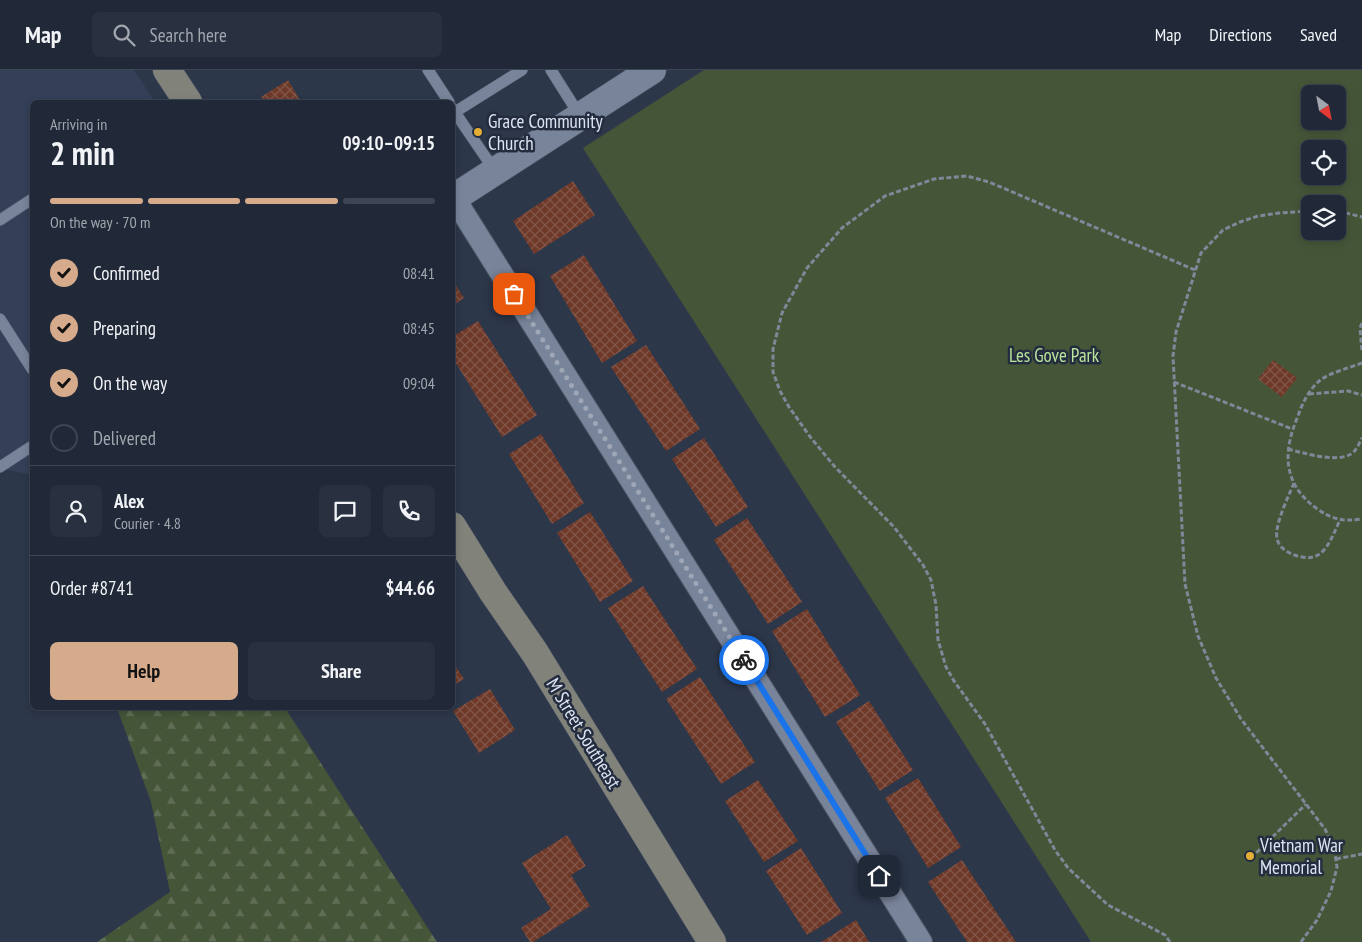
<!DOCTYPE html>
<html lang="en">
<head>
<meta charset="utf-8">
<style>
	body { margin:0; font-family:"PT Sans Narrow",sans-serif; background:#293140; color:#f1f3f6; height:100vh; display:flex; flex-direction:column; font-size:19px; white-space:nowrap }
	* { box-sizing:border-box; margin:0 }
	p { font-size:16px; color:#a2a6ae }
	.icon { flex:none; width:28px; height:28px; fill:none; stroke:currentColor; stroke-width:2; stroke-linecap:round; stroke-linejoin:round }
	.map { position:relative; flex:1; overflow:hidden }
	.side { position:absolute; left:30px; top:30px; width:425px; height:610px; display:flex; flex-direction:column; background:#212938; border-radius:8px; box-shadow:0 2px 8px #0003,0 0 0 1px #3e4553 }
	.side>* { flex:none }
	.needle { width:32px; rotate:148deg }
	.controls { position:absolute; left:1301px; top:15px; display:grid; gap:10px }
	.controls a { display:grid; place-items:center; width:45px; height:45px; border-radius:8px; background:#212938; box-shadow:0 2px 8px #0003,0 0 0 1px #3e4553; font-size:25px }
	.pin { position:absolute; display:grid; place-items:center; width:42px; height:42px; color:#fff; margin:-21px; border-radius:10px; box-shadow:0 2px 8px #0006 }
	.courier { position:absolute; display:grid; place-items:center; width:50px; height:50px; margin:-25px; border:4px solid #1a73e8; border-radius:50%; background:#fff; color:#222; box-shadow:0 1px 6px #0007 }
	.summary em { font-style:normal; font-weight:600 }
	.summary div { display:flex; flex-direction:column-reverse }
	.summary { display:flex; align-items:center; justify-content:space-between; height:85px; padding:0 20px }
	h1 { font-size:32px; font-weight:600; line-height:38px }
	.bar { display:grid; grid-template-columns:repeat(4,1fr); gap:8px 5px; align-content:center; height:60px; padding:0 20px }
	.bar i { height:6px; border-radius:4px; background:#3e4553 }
	.bar .active { background:#d6ab8b }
	.bar p { grid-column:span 4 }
	.line { display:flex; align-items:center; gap:12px; padding:0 20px; border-top:1px solid #3e4553 }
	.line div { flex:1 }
	.round { display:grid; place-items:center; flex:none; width:52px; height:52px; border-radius:8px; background:#293140 }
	ol { padding:0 20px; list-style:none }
	li { display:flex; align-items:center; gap:15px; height:55px }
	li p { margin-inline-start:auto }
	li .icon { padding:5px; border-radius:50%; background:#d6ab8b; color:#111; stroke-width:4 }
	li:last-child { color:#a2a6ae }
	li i { width:28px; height:28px; border:2px solid #3e4553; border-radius:50% }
	.cta { display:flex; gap:10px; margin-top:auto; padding:10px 20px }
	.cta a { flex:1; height:58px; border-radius:8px; background:#d6ab8b; color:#111; font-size:20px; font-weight:600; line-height:58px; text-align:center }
	.cta a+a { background:#293140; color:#f1f3f6 }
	header { display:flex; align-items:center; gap:30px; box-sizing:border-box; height:70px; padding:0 25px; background:#212938; border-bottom:1px solid #3e4553 }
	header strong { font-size:24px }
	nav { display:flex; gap:28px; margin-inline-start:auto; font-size:18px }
	.search { width:350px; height:45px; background:#293140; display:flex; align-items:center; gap:12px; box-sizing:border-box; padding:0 18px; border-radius:8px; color:#a2a6ae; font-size:19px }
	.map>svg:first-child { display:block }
	.built { fill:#334058 }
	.forest { fill:url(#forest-firs) }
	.park { fill:#445538; fill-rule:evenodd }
	.building { fill:url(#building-cross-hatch) }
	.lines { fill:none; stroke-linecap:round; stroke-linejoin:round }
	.service-casing { stroke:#4d5565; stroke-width:12 }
	.minor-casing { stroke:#4d5565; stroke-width:24 }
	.tertiary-casing { stroke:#4d5565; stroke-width:29 }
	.secondary-casing { stroke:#4d5565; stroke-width:29 }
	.path { stroke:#7f8898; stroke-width:3; stroke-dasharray:5 2.5; stroke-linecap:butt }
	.service { stroke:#78849a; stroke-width:11 }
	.minor { stroke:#78849a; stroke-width:22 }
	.tertiary { stroke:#78849a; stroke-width:28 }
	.secondary { stroke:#81837a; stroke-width:28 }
	.done { stroke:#9fa7b7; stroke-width:5; stroke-dasharray:0 9 }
	.route { stroke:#1a73e8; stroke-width:6 }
	.poi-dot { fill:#e4ae35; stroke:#232d3f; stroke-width:2 }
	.labels { text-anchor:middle; stroke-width:5; stroke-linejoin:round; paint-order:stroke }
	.poi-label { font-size:19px; fill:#dde4f1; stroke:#232d3f; text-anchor:start }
	.park-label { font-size:19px; fill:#bae59a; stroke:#232d3f }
	.street-label { font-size:19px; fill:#dde4f1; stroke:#232d3f }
</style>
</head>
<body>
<header>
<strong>Map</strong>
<div class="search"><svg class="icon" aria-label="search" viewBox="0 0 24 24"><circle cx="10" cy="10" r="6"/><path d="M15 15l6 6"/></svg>Search here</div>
<nav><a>Map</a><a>Directions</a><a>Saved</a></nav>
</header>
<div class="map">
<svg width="1362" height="872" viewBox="0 0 1362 872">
	<defs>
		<pattern id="forest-firs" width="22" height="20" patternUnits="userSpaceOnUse" patternTransform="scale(1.25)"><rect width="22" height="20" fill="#445538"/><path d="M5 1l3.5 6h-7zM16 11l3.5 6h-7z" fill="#5f6d55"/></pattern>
		<pattern id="building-cross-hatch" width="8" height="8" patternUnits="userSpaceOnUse" patternTransform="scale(1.25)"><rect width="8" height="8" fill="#6e3929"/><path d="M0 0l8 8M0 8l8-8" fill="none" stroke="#825648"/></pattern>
	</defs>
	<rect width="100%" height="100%" fill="#2c374a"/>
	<polygon class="built" points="0,0 134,0 155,32 32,32 32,405 0,398"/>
	<polygon class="forest" points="117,638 285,638 437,872 97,872 170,822 151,732"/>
	<path class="park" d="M704,0H1362V872H1091L583,78ZM1310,24H1338V51H1310ZM1310,79H1338V106H1310ZM1310,134H1338V161H1310Z"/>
	<g class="building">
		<polygon points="288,10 301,32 265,32 261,27"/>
		<polygon points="573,111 595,145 534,184 513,151"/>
		<polygon points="584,185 637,271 602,293 550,206"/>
		<polygon points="452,210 464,228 452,236"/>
		<polygon points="478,251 537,345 502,367 452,287 452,267"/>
		<polygon points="646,275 700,359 666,381 611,297"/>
		<polygon points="1273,290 1297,308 1282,327 1258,309"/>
		<polygon points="541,364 584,433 552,454 509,384"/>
		<polygon points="704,368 748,437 716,457 672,389"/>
		<polygon points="590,442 633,511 600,532 557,463"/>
		<polygon points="747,448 802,532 768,554 714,470"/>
		<polygon points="643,516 697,599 662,622 608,538"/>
		<polygon points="807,539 860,625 825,647 772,561"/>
		<polygon points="452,591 464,609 452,616"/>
		<polygon points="700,607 755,692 721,714 666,629"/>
		<polygon points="490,619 515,660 479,683 453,641"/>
		<polygon points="869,631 913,700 880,721 836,652"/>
		<polygon points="918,708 961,777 928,798 885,728"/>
		<polygon points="758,710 798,771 764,792 725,731"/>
		<polygon points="567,765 586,796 571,805 590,836 533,872 530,872 521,858 551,839 522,793"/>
		<polygon points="801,778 842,843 807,865 766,801"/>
		<polygon points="962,790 1016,872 967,872 928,812"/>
		<polygon points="856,850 869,872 821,872"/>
	</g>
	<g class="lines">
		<defs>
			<g id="service">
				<polyline points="428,0 449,32"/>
				<polyline points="551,0 580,46"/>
				<polyline points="452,38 495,101"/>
				<polyline points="455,42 522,0"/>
				<polyline points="0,150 32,129"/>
				<polyline points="0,249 32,299"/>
				<polyline points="0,397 32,376"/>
			</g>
			<polyline id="minor" points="454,128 921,872"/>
			<polyline id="tertiary" points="452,129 652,0"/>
			<g id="secondary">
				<polyline points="167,0 188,32"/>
				<polyline points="452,456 493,522 535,583 712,872"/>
			</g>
		</defs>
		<use href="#service" class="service-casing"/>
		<use href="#minor" class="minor-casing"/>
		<use href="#tertiary" class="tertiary-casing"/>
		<use href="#secondary" class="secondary-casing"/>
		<g class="path">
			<polyline points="1338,141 1362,147"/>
			<polyline points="1362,253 1360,258 1362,282"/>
			<path d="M1362,293C1349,298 1327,303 1317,313C1308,322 1302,334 1298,346C1283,381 1282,413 1316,438C1331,449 1343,452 1362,449"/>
			<polyline points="1174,312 1292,359"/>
			<polyline points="1309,324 1348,321 1362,325"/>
			<path d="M1288,379C1303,383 1337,393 1351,384C1356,381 1359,374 1362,368"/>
			<path d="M1294,413C1289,425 1274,456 1277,468C1278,476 1285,481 1292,484C1323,497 1329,473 1340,450"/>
			<polyline points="1251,788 1306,734"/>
			<polyline points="1336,789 1362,784"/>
			<polyline points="1170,872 1165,865 1108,835 1068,798 1055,780 985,654 954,611 946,597 938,570 936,535 931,510 923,495 894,457 835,397 811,368 789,337 780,321 773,302 773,279 782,243 807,198 842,158 885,126 934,109 967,106 989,112 1195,200"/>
			<polyline points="1301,872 1317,850 1331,821 1337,797 1334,778 1325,759 1241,649 1216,608 1198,566 1185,514 1173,286 1176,262 1201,183 1223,160 1240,152 1258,146 1279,143 1310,141"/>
		</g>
		<use href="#service" class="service"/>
		<use href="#minor" class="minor"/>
		<use href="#tertiary" class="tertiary"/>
		<use href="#secondary" class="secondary"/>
	</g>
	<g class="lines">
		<polyline class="done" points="514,224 744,590"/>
		<polyline class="route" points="744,590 879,806"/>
	</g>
	<g class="poi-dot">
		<circle cx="478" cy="62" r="5"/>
		<circle cx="1250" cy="786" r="5"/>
	</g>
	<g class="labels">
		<g class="poi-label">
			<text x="488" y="58">Grace Community<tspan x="488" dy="22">Church</tspan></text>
			<text x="1260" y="782">Vietnam War<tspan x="1260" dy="22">Memorial</tspan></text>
		</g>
		<g class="park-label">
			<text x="1054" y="292">Les Gove Park</text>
		</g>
		<g class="street-label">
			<text transform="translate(584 663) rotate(59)" y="7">M Street Southeast</text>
		</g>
	</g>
</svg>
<div class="controls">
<a><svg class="needle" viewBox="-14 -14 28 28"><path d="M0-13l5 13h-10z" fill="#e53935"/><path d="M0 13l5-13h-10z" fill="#a2a6ae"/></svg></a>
<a><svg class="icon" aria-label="locate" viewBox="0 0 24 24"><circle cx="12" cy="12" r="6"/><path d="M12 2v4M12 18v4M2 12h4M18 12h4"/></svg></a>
<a><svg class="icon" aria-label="layers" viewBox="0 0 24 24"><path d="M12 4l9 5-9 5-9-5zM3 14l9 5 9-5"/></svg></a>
</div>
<div class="pin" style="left:514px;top:224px;background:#ea580c"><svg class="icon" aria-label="bag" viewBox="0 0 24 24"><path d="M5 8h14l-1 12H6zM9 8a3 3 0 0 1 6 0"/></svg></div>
<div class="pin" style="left:879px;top:806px;background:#1f2937"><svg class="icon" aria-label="home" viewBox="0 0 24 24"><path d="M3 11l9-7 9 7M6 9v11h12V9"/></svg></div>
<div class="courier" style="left:744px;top:590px"><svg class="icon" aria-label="bike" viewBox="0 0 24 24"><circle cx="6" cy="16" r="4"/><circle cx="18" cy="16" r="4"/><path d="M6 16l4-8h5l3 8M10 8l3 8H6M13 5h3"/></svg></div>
<section class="side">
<div class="summary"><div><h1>2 min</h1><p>Arriving in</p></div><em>09:10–09:15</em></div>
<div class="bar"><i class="active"></i><i class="active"></i><i class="active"></i><i></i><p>On the way · 70 m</p></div>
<ol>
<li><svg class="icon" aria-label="check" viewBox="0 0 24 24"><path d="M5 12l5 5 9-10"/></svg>Confirmed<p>08:41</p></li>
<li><svg class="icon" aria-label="check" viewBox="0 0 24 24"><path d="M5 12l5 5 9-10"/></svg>Preparing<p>08:45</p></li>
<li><svg class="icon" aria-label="check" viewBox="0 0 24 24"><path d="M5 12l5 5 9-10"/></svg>On the way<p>09:04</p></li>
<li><i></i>Delivered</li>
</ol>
<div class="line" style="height:90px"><a class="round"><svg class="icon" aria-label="person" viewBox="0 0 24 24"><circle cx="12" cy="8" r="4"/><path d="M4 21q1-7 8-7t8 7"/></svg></a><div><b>Alex</b><p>Courier · 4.8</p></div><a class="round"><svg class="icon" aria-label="chat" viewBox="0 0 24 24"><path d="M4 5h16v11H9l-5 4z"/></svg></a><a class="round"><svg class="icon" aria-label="phone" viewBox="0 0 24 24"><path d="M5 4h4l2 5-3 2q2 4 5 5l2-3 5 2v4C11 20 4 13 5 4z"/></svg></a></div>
<div class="line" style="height:65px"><div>Order #8741</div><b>$44.66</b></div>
<div class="cta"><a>Help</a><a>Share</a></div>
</section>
</div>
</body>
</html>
